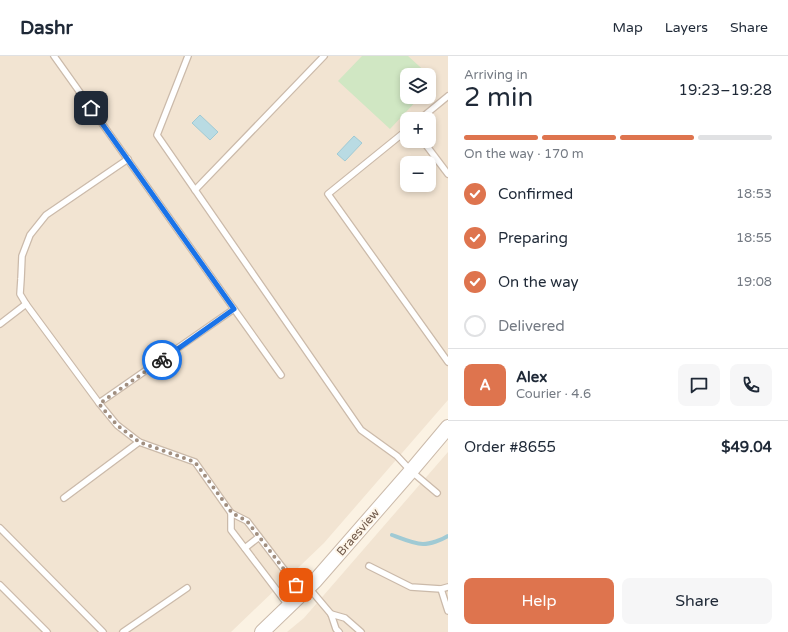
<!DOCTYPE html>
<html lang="en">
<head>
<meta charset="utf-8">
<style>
	body { margin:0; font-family:"Varela Round",sans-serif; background:#f6f6f7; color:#1f2937; height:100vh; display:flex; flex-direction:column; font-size:15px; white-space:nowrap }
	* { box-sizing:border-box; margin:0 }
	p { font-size:13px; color:#747a83 }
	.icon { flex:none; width:22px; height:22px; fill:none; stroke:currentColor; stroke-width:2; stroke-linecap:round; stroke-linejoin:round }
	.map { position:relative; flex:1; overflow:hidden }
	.drawer { display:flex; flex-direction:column; background:#fff; width:340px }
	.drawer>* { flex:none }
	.fabs { position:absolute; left:400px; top:12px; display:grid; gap:8px }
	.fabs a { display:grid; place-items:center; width:36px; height:36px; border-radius:8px; background:#fff; box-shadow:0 2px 6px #0003; font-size:20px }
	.pin { position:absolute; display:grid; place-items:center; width:34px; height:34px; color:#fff; margin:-17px; border-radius:8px; box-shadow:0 2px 6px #0006 }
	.courier { position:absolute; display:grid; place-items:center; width:40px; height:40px; margin:-20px; border:3px solid #1a73e8; border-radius:50%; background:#fff; color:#222; box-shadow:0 1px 5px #0007 }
	.overview em { font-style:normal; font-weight:600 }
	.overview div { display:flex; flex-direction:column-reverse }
	.overview { display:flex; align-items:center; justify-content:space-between; height:68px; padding:0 16px }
	h1 { font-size:26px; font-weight:600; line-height:30px }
	.bar { display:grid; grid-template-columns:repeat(4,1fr); gap:6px 4px; align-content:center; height:48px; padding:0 16px }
	.bar i { height:5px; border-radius:3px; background:#e0e1e3 }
	.bar .active { background:#de744e }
	.bar p { grid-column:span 4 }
	.line { display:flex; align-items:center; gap:10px; padding:0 16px; border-top:1px solid #e0e1e3 }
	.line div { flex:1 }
	.round { display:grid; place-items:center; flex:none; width:42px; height:42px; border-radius:8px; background:#f6f6f7 }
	ol { padding:0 16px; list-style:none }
	li { display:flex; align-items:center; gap:12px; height:44px }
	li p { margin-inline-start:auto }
	li .icon { padding:4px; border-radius:50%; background:#de744e; color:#fff; stroke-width:4 }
	li:last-child { color:#747a83 }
	li i { width:22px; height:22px; border:2px solid #e0e1e3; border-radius:50% }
	.cta { display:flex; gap:8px; margin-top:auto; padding:8px 16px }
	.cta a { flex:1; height:46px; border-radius:8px; background:#de744e; color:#fff; font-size:16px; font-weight:600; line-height:46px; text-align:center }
	.cta a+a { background:#f6f6f7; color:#1f2937 }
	header { display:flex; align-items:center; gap:24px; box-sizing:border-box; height:56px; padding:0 20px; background:#fff; border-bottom:1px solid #e0e1e3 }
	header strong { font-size:19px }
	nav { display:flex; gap:22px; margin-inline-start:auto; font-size:14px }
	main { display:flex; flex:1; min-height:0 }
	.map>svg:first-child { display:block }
	.residential { fill:#f2e4d2; fill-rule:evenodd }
	.green { fill:#d0e7c3 }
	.water { fill:#b9dbe3; stroke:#a0cad4 }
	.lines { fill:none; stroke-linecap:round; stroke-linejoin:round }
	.stream { stroke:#a0cad4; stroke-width:4 }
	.service-casing { stroke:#cbbaaa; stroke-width:8 }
	.tertiary-casing { stroke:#cbbaaa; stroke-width:16 }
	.service { stroke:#fff; stroke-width:5.5 }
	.tertiary { stroke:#fff; stroke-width:14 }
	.done { stroke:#a18f80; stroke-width:4; stroke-dasharray:0 7.2 }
	.route { stroke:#1a73e8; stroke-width:5 }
	.labels { text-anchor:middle; stroke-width:4; stroke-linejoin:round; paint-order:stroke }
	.street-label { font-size:12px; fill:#715a4b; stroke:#fef6e9 }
</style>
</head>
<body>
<header>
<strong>Dashr</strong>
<nav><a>Map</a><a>Layers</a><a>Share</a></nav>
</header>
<main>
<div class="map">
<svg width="448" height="576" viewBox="0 0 448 576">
	<rect width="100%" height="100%" fill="#fbf2e3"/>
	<g class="residential">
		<path d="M0,0H448V344L324,487L231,576H0ZM407,19H429V41H407ZM407,63H429V85H407ZM407,107H429V129H407Z"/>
		<polygon points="448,396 448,576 287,576 304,562"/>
	</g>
	<polygon class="green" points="362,0 408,0 429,19 407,19 407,41 420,41 390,73 338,25"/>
	<g class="water">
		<polygon points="200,59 218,76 210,84 192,67"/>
		<polygon points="354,80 362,87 345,105 337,98"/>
	</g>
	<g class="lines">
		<path class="stream" d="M392,479C400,482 414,488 423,488C430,488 442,484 448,480"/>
		<defs>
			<g id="service">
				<polyline points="54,0 281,319"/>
				<polyline points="188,0 157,79 361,374 397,400 411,415 437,437"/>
				<polyline points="420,63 448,40"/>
				<polyline points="407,74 328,138 448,306"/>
				<polyline points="423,85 448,118"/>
				<polyline points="128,103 46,159 30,179 22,200 21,223 20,238 26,248 99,347 117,369 139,386 195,406 231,457 247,465 302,537"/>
				<polyline points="195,134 324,0"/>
				<polyline points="0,268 26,248"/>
				<polyline points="99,347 234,253"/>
				<polyline points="64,442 139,386"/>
				<polyline points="231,457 231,474 288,549"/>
				<polyline points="0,472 103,576"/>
				<polyline points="245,492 259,481"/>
				<polyline points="369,510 411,531 441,533"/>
				<polyline points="0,529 47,576"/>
				<polyline points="448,531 441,533 448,555"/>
				<polyline points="309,532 331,558 336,573 339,576"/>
				<polyline points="331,558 345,562 361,576"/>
				<polyline points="123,576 187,532"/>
			</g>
			<polyline id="tertiary" points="262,576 315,525 411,415 448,371"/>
		</defs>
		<use href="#service" class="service-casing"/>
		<use href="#tertiary" class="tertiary-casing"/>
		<use href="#service" class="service"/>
		<use href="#tertiary" class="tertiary"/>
	</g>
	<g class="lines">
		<polyline class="done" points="162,304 99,348 117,369 139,386 195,406 232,457 247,465 296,529"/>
		<polyline class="route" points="91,52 234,253 162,304"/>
	</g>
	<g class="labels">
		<g class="street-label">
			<text transform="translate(358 476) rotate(-49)" y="4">Braesview</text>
		</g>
	</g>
</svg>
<div class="fabs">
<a><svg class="icon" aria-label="layers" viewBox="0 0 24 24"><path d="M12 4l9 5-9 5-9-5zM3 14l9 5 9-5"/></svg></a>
<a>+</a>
<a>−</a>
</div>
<div class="pin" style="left:296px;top:529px;background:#ea580c"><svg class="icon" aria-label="bag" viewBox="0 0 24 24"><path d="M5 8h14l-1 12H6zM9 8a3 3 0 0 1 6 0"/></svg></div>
<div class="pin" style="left:91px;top:52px;background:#1f2937"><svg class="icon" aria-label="home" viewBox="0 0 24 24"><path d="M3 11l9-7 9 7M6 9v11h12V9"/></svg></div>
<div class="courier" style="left:162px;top:304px"><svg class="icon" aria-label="bike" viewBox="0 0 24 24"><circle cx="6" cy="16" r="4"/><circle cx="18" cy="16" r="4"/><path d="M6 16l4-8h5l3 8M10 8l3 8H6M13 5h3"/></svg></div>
</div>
<section class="drawer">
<div class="overview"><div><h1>2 min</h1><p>Arriving in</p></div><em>19:23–19:28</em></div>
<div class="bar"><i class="active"></i><i class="active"></i><i class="active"></i><i></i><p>On the way · 170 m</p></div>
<ol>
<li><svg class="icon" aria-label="check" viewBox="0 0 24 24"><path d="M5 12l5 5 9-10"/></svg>Confirmed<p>18:53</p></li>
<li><svg class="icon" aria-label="check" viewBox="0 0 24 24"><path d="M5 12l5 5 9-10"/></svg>Preparing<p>18:55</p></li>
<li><svg class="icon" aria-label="check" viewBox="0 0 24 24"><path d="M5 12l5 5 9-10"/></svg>On the way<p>19:08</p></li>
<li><i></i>Delivered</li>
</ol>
<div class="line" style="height:72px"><b class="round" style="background:#de744e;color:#fff">A</b><div><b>Alex</b><p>Courier · 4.6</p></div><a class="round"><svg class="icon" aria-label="chat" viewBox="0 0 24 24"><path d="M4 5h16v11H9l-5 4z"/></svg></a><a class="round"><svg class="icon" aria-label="phone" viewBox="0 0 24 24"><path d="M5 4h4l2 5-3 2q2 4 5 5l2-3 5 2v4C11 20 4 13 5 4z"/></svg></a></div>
<div class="line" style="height:52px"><div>Order #8655</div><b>$49.04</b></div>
<div class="cta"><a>Help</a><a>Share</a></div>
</section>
</main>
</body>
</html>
